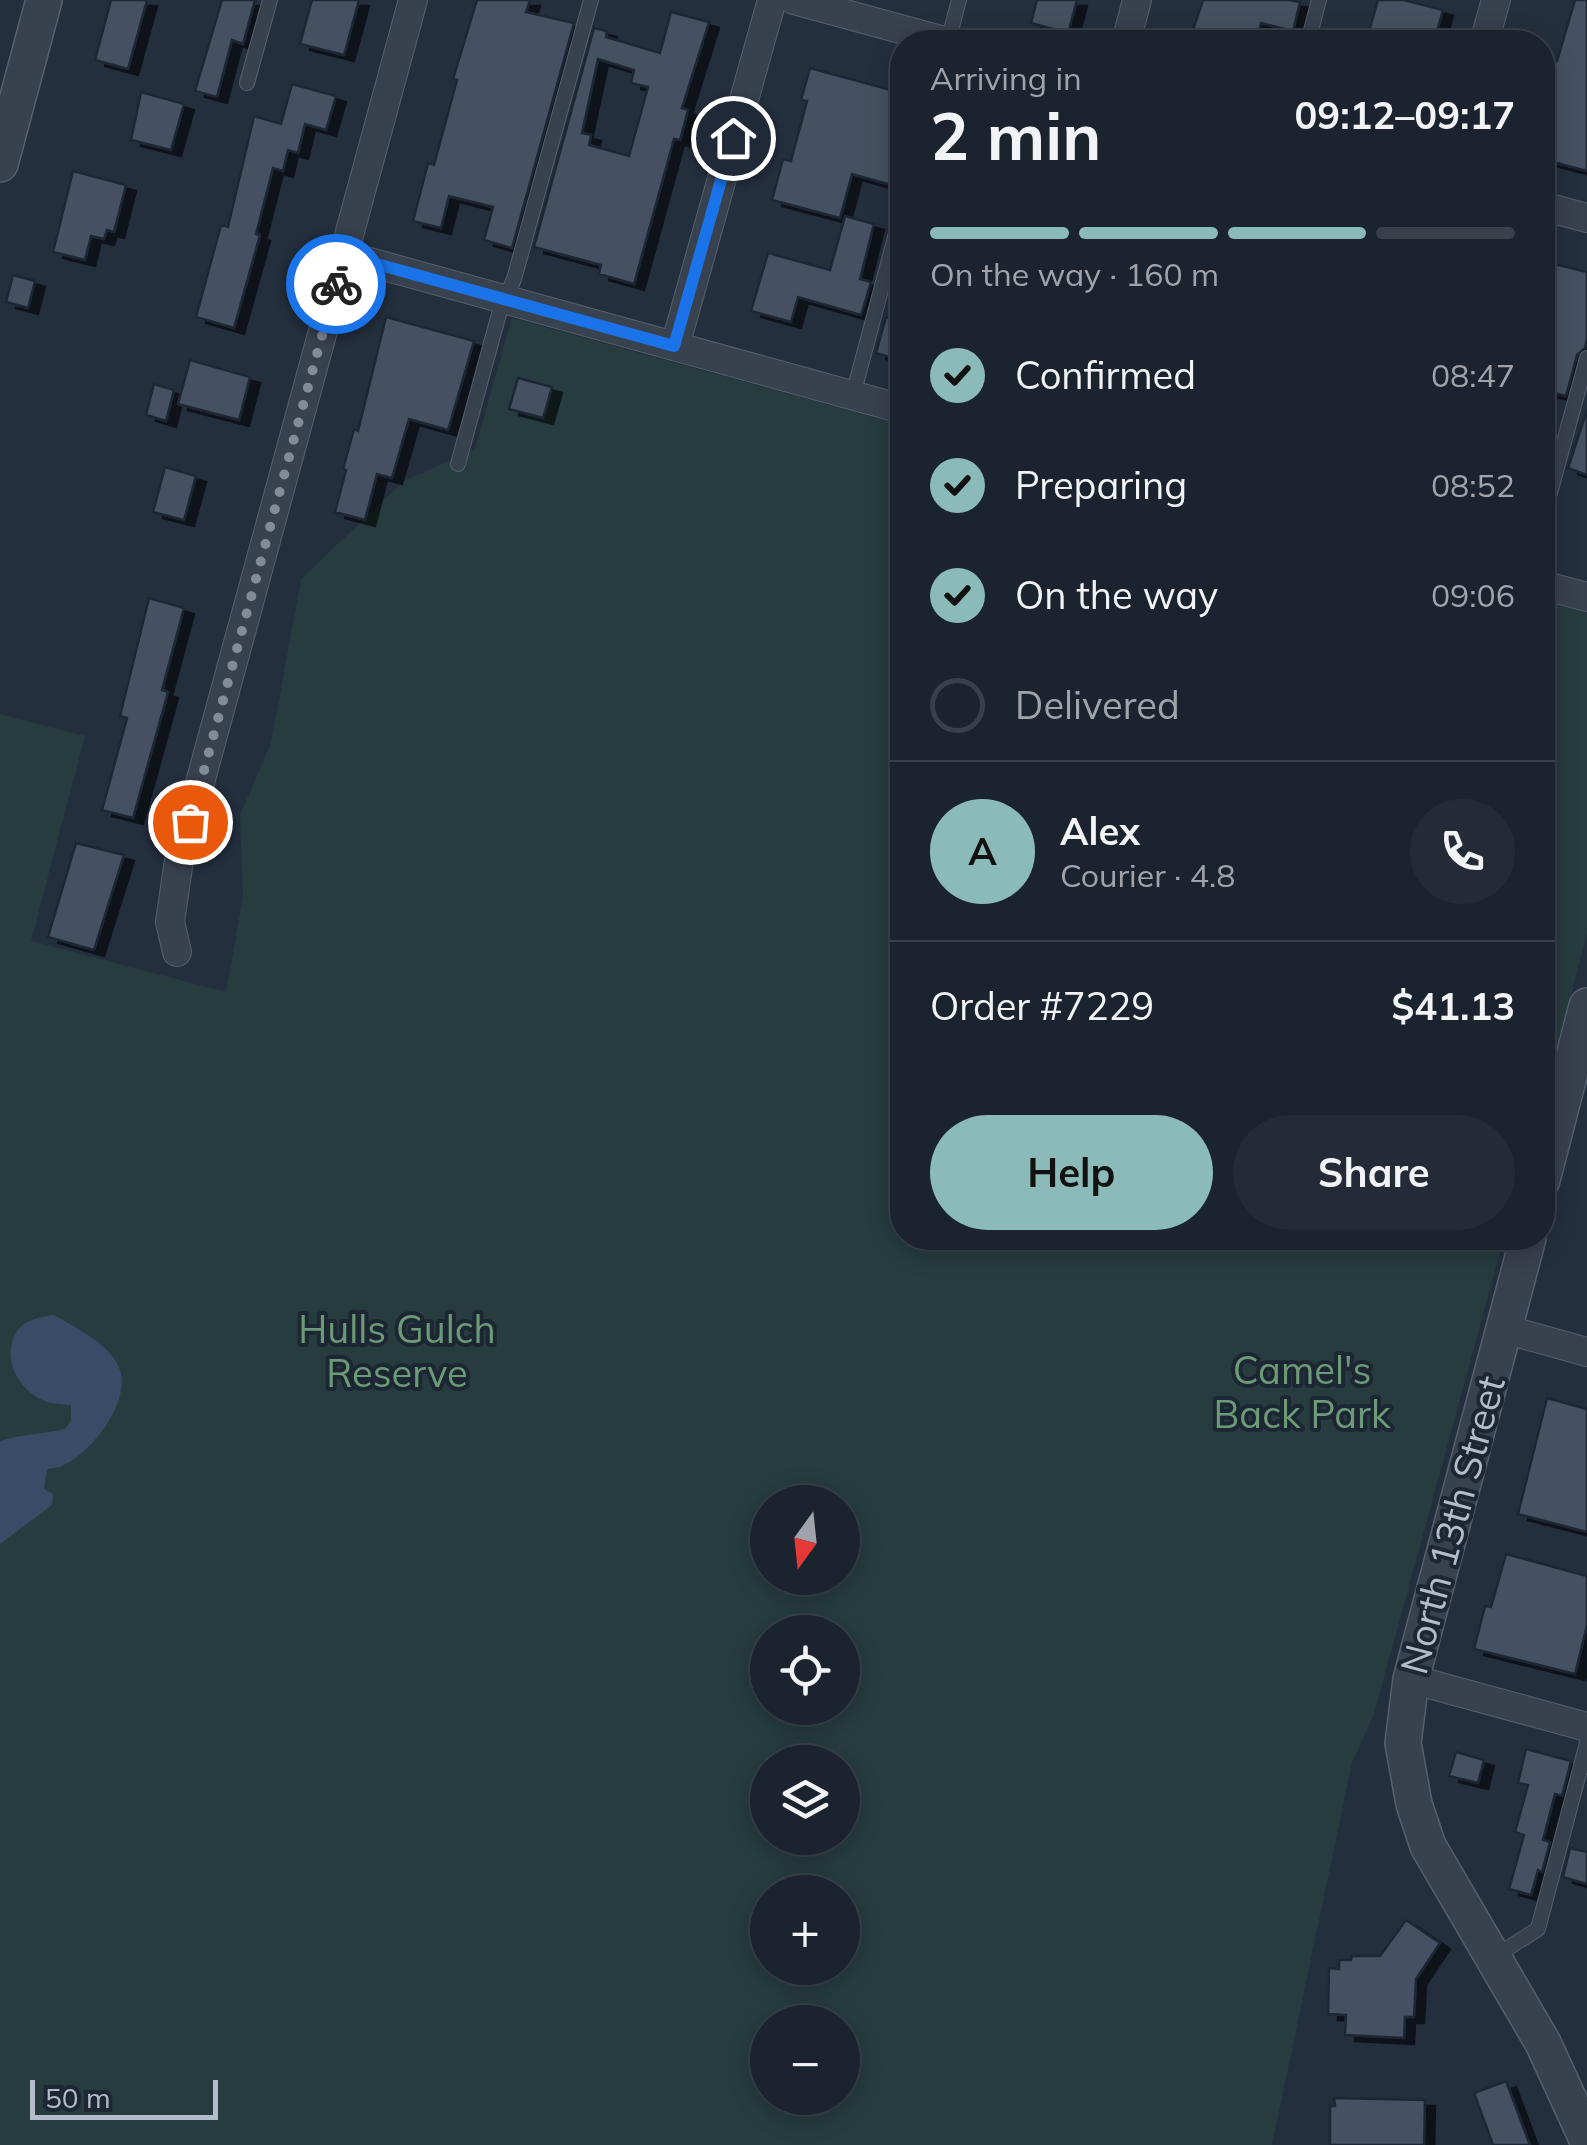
<!DOCTYPE html>
<html lang="en">
<head>
<meta charset="utf-8">
<style>
	body { margin:0; font-family:Mulish,sans-serif; background:#242b36; color:#f1f3f6; height:100vh; display:flex; flex-direction:column; font-size:38px; white-space:nowrap }
	* { box-sizing:border-box; margin:0 }
	p { font-size:32px; color:#a0a4aa }
	.icon { flex:none; width:55px; height:55px; fill:none; stroke:currentColor; stroke-width:2; stroke-linecap:round; stroke-linejoin:round }
	.map { position:relative; flex:1; overflow:hidden }
	.side { position:absolute; left:890px; top:30px; width:665px; height:1220px; display:flex; flex-direction:column; background:#1b232e; border-radius:40px; box-shadow:0 5px 25px #0003,0 0 0 2px #39404a }
	.side>* { flex:none }
	.needle { width:65px; rotate:195deg }
	.fabs { position:absolute; left:750px; top:1485px; display:grid; gap:20px }
	.fabs a { display:grid; place-items:center; width:110px; height:110px; border-radius:50%; background:#1b232e; box-shadow:0 5px 25px #0003,0 0 0 2px #39404a; font-size:50px }
	.scale { position:absolute; left:30px; bottom:25px; width:188px; box-sizing:border-box; padding-left:10px; border:5px solid #b4bcc9; border-top:0; font-size:28px; line-height:35px; white-space:nowrap; color:#b4bcc9; -webkit-text-stroke:8px #1d2633; paint-order:stroke }
	.pin { position:absolute; display:grid; place-items:center; width:85px; height:85px; color:#fff; margin:-42px; border:5px solid #fff; border-radius:50%; box-shadow:0 2px 10px #0007 }
	.courier { position:absolute; display:grid; place-items:center; width:100px; height:100px; margin:-50px; border:8px solid #1a73e8; border-radius:50%; background:#fff; color:#222; box-shadow:0 2px 12px #0007 }
	.headline em { font-style:normal; font-weight:700 }
	.headline div { display:flex; flex-direction:column-reverse }
	.headline { display:flex; align-items:center; justify-content:space-between; height:170px; padding:0 40px }
	h1 { font-size:65px; font-weight:700; line-height:75px }
	.bar { display:grid; grid-template-columns:repeat(4,1fr); gap:15px 10px; align-content:center; height:120px; padding:0 40px }
	.bar i { height:12px; border-radius:8px; background:#39404a }
	.bar .on { background:#8bbbb9 }
	.bar p { grid-column:span 4 }
	.line { display:flex; align-items:center; gap:25px; padding:0 40px; border-top:2px solid #39404a }
	.line div { flex:1 }
	.round { display:grid; place-items:center; flex:none; width:105px; height:105px; border-radius:52px; background:#242b36 }
	ol { padding:0 40px; list-style:none }
	li { display:flex; align-items:center; gap:30px; height:110px }
	li p { margin-inline-start:auto }
	li .icon { padding:10px; border-radius:50%; background:#8bbbb9; color:#111; stroke-width:4 }
	li:last-child { color:#a0a4aa }
	li i { width:55px; height:55px; border:5px solid #39404a; border-radius:50% }
	.primary-button { display:flex; gap:20px; margin-top:auto; padding:20px 40px }
	.primary-button a { flex:1; height:115px; border-radius:60px; background:#8bbbb9; color:#111; font-size:40px; font-weight:700; line-height:115px; text-align:center }
	.primary-button a+a { background:#242b36; color:#f1f3f6 }
	.map>svg:first-child { display:block }
	.green { fill:#263c3f; fill-rule:evenodd }
	.water { fill:#394c67 }
	.building { fill:#455162; stroke:#1f2835; stroke-width:2.5; fill-rule:evenodd; filter:url(#shadow) }
	.lines { fill:none; stroke-linecap:round; stroke-linejoin:round }
	.service-casing { stroke:#565f6c; stroke-width:16 }
	.minor-casing { stroke:#565f6c; stroke-width:30 }
	.tertiary-casing { stroke:#565f6c; stroke-width:38 }
	.service { stroke:#38414e; stroke-width:14 }
	.minor { stroke:#38414e; stroke-width:28 }
	.tertiary { stroke:#38414e; stroke-width:35 }
	.done { stroke:#828b98; stroke-width:10; stroke-dasharray:0 18 }
	.route { stroke:#1a73e8; stroke-width:12 }
	.labels { text-anchor:middle; stroke-width:8; stroke-linejoin:round; paint-order:stroke }
	.park-label { font-size:38px; fill:#6b9a76; stroke:#1d2633 }
	.street-label { font-size:38px; fill:#b4bcc9; stroke:#1d2633 }
</style>
</head>
<body>
<div class="map">
<svg width="1587" height="2145" viewBox="0 0 1587 2145">
	<defs>
		<filter id="shadow"><feDropShadow dx="10" dy="6" stdDeviation="0" flood-color="#0009"/></filter>
	</defs>
	<rect width="100%" height="100%" fill="#242f3e"/>
	<g class="green">
		<path d="M512,318L902,425V1238H1504L1374,1714L1352,1763L1272,2145H0V714L85,736L31,941L226,992L243,897L240,815L271,743L301,579L404,481L475,449ZM768,1502H842V1578H768ZM768,1632H842V1708H768ZM768,1762H842V1838H768ZM768,1892H842V1968H768ZM768,2022H842V2098H768Z"/>
		<polygon points="1542,601 1587,613 1587,934 1543,1098"/>
	</g>
	<path class="water" d="M54,1315C76,1328 111,1344 120,1370C131,1402 91,1454 62,1466C58,1468 52,1468 47,1469L44,1489L53,1494L52,1505L0,1544V1441C21,1434 43,1434 65,1429L71,1421V1405C64,1404 54,1404 47,1402C19,1392 0,1358 17,1331C26,1319 40,1317 54,1315Z"/>
	<g class="building">
		<polygon points="111,0 147,0 128,69 95,60"/>
		<polygon points="222,0 255,0 243,44 232,40 217,97 195,91"/>
		<polygon points="312,0 359,0 344,55 300,44"/>
		<polygon points="477,0 530,0 526,12 574,23 512,248 484,240 493,207 449,196 441,228 413,221 428,163 434,165 457,80 453,79"/>
		<polygon points="1037,0 1077,0 1068,33 1031,23"/>
		<polygon points="1203,0 1289,0 1300,2 1293,31 1261,23 1256,42 1189,42"/>
		<polygon points="1378,0 1404,0 1443,10 1434,42 1366,42"/>
		<polygon points="1575,0 1587,0 1587,171 1542,159 1542,97 1552,60 1557,61"/>
		<path d="M671,12L709,22L682,108L688,110L680,140L674,139L634,284L599,274L601,265L534,247L594,28L607,31L606,37L660,53ZM598,59L634,70L631,83L648,87L629,156L589,145L591,135L582,133Z"/>
		<polygon points="810,68 902,93 902,188 852,174 840,218 772,200 783,159 791,161 807,101 801,100"/>
		<polygon points="292,84 336,96 326,130 305,124 298,153 288,150 283,171 273,168 256,234 260,235 234,328 196,317 221,225 228,227 254,116 281,124"/>
		<polygon points="141,92 184,104 171,150 131,140"/>
		<polygon points="73,171 126,185 114,232 107,230 104,239 91,236 85,260 53,252"/>
		<polygon points="845,216 874,224 860,279 871,282 861,315 798,297 791,322 751,311 768,253 830,270"/>
		<polygon points="1542,261 1587,272 1587,339 1585,348 1577,355 1566,396 1542,390"/>
		<polygon points="13,275 35,281 28,308 6,302"/>
		<polygon points="386,317 474,341 448,430 409,419 392,478 377,474 365,520 335,512 346,470 343,469 354,429 358,431"/>
		<polygon points="886,317 902,322 902,361 876,353"/>
		<polygon points="190,360 250,377 239,420 178,404"/>
		<polygon points="518,378 552,387 543,418 509,409"/>
		<polygon points="154,384 174,390 166,421 146,415"/>
		<polygon points="1587,410 1587,475 1568,468"/>
		<polygon points="165,467 196,476 184,520 153,512"/>
		<polygon points="149,598 184,608 162,690 168,692 133,818 102,810 127,718 120,716"/>
		<polygon points="76,843 124,855 94,950 48,937"/>
		<polygon points="1547,1398 1587,1409 1587,1532 1518,1514"/>
		<polygon points="1506,1554 1587,1576 1587,1625 1575,1674 1474,1649 1485,1606 1491,1607"/>
		<polygon points="1526,1749 1571,1761 1562,1796 1555,1794 1543,1840 1550,1842 1542,1872 1538,1870 1531,1895 1509,1889 1524,1835 1515,1832 1528,1785 1518,1783"/>
		<polygon points="1456,1752 1484,1760 1478,1783 1449,1776"/>
		<polygon points="1570,1848 1587,1852 1587,1884 1563,1877"/>
		<polygon points="1406,1920 1440,1943 1416,1979 1414,2017 1405,2017 1404,2038 1345,2035 1346,2015 1328,2014 1329,1968 1339,1969 1339,1960 1351,1960 1352,1956 1380,1956"/>
		<polygon points="1506,2081 1530,2145 1493,2145 1474,2093"/>
		<polygon points="1334,2098 1425,2100 1424,2145 1330,2145 1330,2106 1335,2106"/>
	</g>
	<g class="lines">
		<defs>
			<g id="service">
				<polyline points="948,42 959,0"/>
				<polyline points="1308,42 1319,0"/>
				<polyline points="247,83 270,0"/>
				<polyline points="853,395 902,211"/>
				<polyline points="458,464 499,314 514,279 591,0"/>
				<polyline points="1542,522 1587,358"/>
				<polyline points="1494,1957 1538,1929 1587,1743"/>
			</g>
			<g id="minor">
				<polyline points="794,0 948,42"/>
				<polyline points="1126,42 1137,0"/>
				<polyline points="1484,42 1496,0"/>
				<polyline points="1542,206 1587,218"/>
				<polyline points="344,255 902,409"/>
				<polyline points="675,346 772,0"/>
				<polyline points="1542,585 1587,597"/>
				<polyline points="177,952 170,922 179,860 413,0"/>
				<polyline points="1504,1329 1587,1352"/>
				<polyline points="1411,1679 1587,1727"/>
			</g>
			<g id="tertiary">
				<polyline points="0,164 44,0"/>
				<polyline points="1542,1180 1587,1006"/>
				<polyline points="1528,1238 1411,1679 1403,1743 1414,1804 1428,1846 1543,2043 1587,2139"/>
			</g>
		</defs>
		<use href="#service" class="service-casing"/>
		<use href="#minor" class="minor-casing"/>
		<use href="#tertiary" class="tertiary-casing"/>
		<use href="#service" class="service"/>
		<use href="#minor" class="minor"/>
		<use href="#tertiary" class="tertiary"/>
	</g>
	<g class="lines">
		<polyline class="done" points="190,822 336,284"/>
		<polyline class="route" points="336,284 344,255 674,346 733,138"/>
	</g>
	<g class="labels">
		<g class="park-label">
			<text x="397" y="1343">Hulls Gulch<tspan x="397" dy="44">Reserve</tspan></text>
			<text x="1302" y="1384">Camel's<tspan x="1302" dy="44">Back Park</tspan></text>
		</g>
		<g class="street-label">
			<text transform="translate(1453 1525) rotate(-75)" y="13">North 13th Street</text>
		</g>
	</g>
</svg>
<div class="fabs">
<a><svg class="needle" viewBox="-14 -14 28 28"><path d="M0-13l5 13h-10z" fill="#e53935"/><path d="M0 13l5-13h-10z" fill="#a0a4aa"/></svg></a>
<a><svg class="icon" aria-label="locate" viewBox="0 0 24 24"><circle cx="12" cy="12" r="6"/><path d="M12 2v4M12 18v4M2 12h4M18 12h4"/></svg></a>
<a><svg class="icon" aria-label="layers" viewBox="0 0 24 24"><path d="M12 4l9 5-9 5-9-5zM3 14l9 5 9-5"/></svg></a>
<a>+</a>
<a>−</a>
</div>
<div class="scale">50 m</div>
<div class="pin" style="left:190px;top:822px;background:#ea580c"><svg class="icon" aria-label="bag" viewBox="0 0 24 24"><path d="M5 8h14l-1 12H6zM9 8a3 3 0 0 1 6 0"/></svg></div>
<div class="pin" style="left:733px;top:138px;background:#1f2937"><svg class="icon" aria-label="home" viewBox="0 0 24 24"><path d="M3 11l9-7 9 7M6 9v11h12V9"/></svg></div>
<div class="courier" style="left:336px;top:284px"><svg class="icon" aria-label="bike" viewBox="0 0 24 24"><circle cx="6" cy="16" r="4"/><circle cx="18" cy="16" r="4"/><path d="M6 16l4-8h5l3 8M10 8l3 8H6M13 5h3"/></svg></div>
<section class="side">
<div class="headline"><div><h1>2 min</h1><p>Arriving in</p></div><em>09:12–09:17</em></div>
<div class="bar"><i class="on"></i><i class="on"></i><i class="on"></i><i></i><p>On the way · 160 m</p></div>
<ol>
<li><svg class="icon" aria-label="check" viewBox="0 0 24 24"><path d="M5 12l5 5 9-10"/></svg>Confirmed<p>08:47</p></li>
<li><svg class="icon" aria-label="check" viewBox="0 0 24 24"><path d="M5 12l5 5 9-10"/></svg>Preparing<p>08:52</p></li>
<li><svg class="icon" aria-label="check" viewBox="0 0 24 24"><path d="M5 12l5 5 9-10"/></svg>On the way<p>09:06</p></li>
<li><i></i>Delivered</li>
</ol>
<div class="line" style="height:180px"><b class="round" style="background:#8bbbb9;color:#111">A</b><div><b>Alex</b><p>Courier · 4.8</p></div><a class="round"><svg class="icon" aria-label="phone" viewBox="0 0 24 24"><path d="M5 4h4l2 5-3 2q2 4 5 5l2-3 5 2v4C11 20 4 13 5 4z"/></svg></a></div>
<div class="line" style="height:130px"><div>Order #7229</div><b>$41.13</b></div>
<div class="primary-button"><a>Help</a><a>Share</a></div>
</section>
</div>
</body>
</html>
